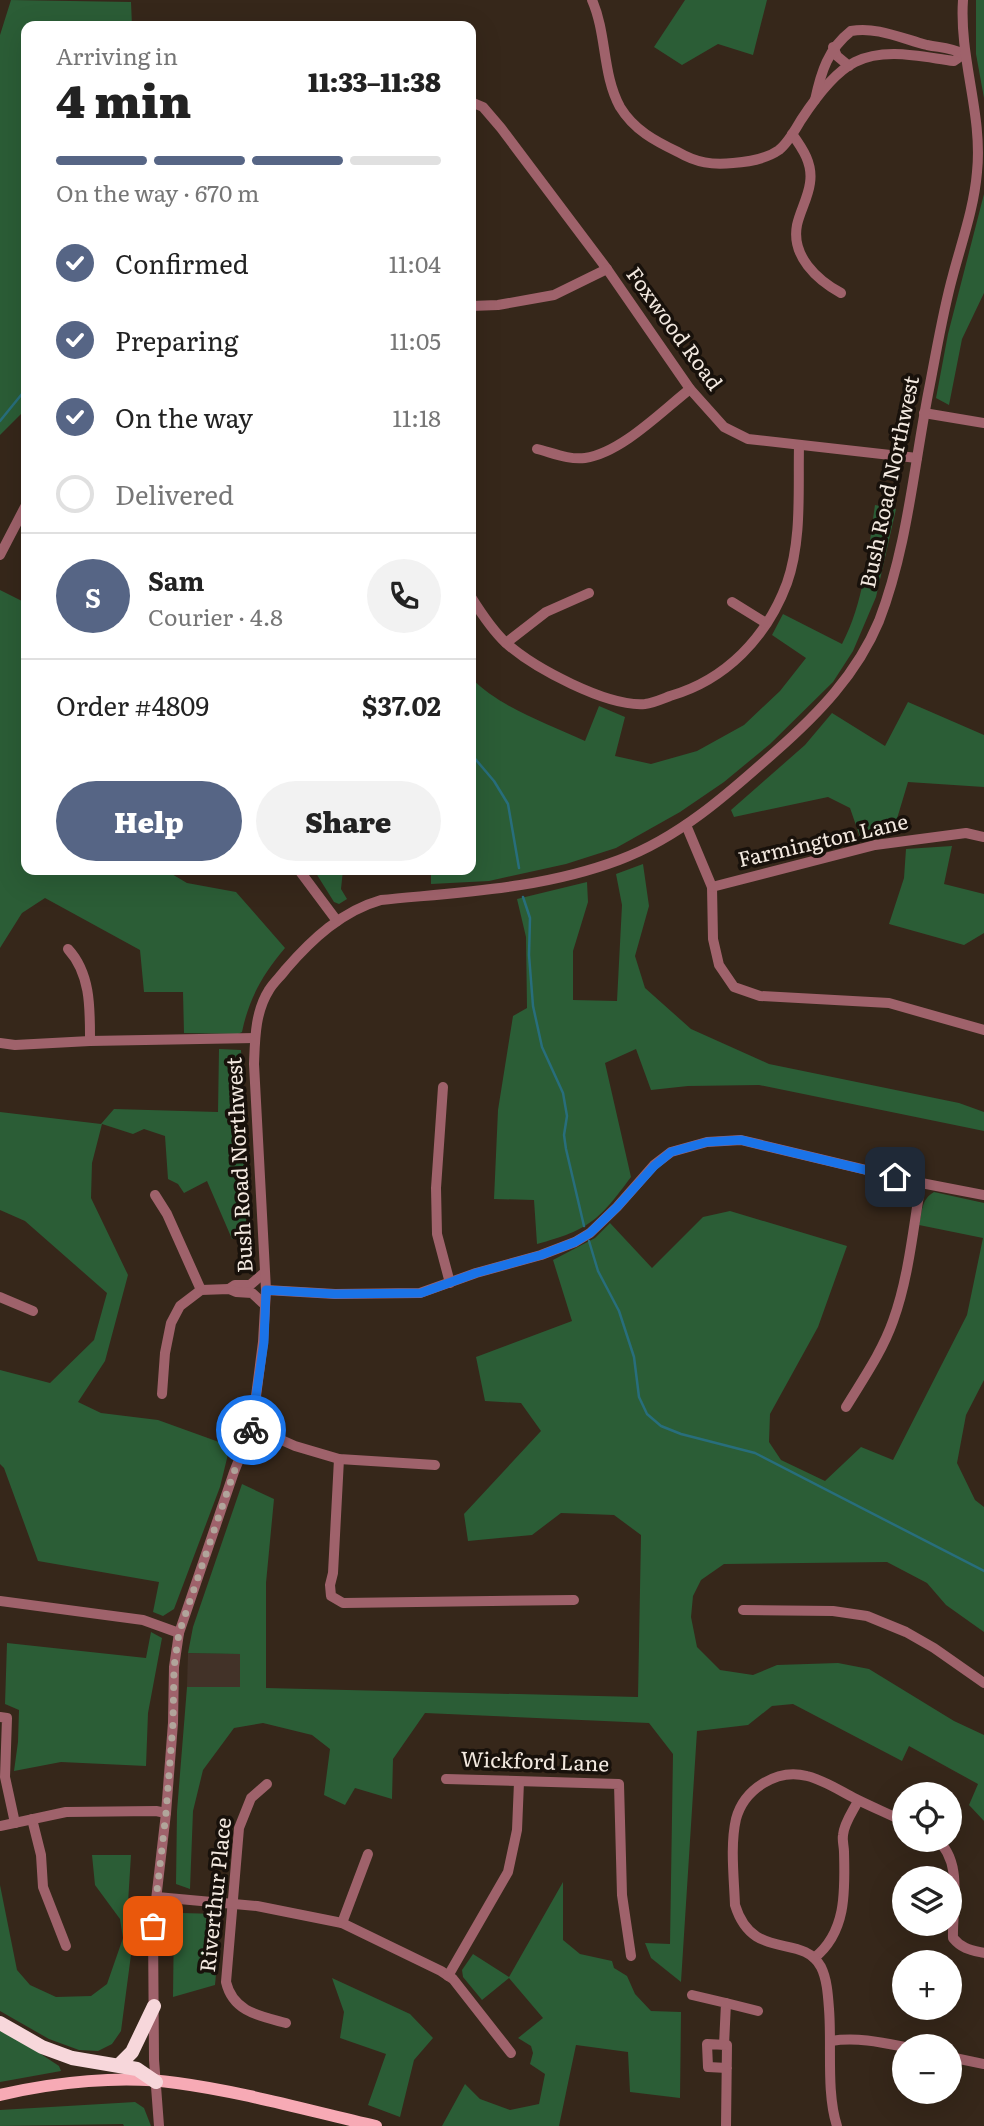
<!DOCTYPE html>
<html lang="en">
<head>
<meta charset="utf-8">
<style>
	body { margin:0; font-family:Literata,serif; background:#f2f2f2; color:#222; height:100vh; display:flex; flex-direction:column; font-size:26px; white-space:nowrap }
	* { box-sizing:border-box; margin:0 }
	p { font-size:23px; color:#767676 }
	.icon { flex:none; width:38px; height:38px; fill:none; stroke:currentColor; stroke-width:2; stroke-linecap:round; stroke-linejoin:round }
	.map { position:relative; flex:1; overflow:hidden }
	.drawer { position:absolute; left:21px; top:21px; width:455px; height:854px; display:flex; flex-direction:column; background:#fff; border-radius:14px; box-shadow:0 7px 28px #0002 }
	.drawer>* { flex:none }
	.tools { position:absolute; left:892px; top:1782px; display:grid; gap:14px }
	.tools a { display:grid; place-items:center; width:70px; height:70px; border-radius:50%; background:#fff; box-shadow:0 7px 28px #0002; font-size:35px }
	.pin { position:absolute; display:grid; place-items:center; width:60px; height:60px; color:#fff; margin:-30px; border-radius:14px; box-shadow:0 4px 10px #0006 }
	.courier { position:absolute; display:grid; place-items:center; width:70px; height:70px; margin:-35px; border:5px solid #1a73e8; border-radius:50%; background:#fff; color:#222; box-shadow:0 2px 9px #0007 }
	.overview em { font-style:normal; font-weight:800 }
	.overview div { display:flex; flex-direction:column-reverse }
	.overview { display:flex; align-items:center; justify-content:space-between; height:119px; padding:0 35px }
	h1 { font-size:46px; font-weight:800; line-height:52px }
	.bar { display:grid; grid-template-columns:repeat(4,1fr); gap:10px 7px; align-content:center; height:84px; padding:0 35px }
	.bar i { height:9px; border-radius:5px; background:#e0e0e0 }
	.bar .current { background:#566585 }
	.bar p { grid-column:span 4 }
	.line { display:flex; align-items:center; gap:18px; padding:0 35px; border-top:2px solid #e0e0e0 }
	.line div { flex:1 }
	.round { display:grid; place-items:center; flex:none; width:74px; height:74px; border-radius:37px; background:#f2f2f2 }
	ol { padding:0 35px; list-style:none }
	li { display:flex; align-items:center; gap:21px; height:77px }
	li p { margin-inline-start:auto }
	li .icon { padding:7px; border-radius:50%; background:#566585; color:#fff; stroke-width:4 }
	li:last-child { color:#767676 }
	li i { width:38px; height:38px; border:4px solid #e0e0e0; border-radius:50% }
	.button { display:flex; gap:14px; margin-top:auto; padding:14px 35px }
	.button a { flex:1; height:80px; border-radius:42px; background:#566585; color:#fff; font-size:28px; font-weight:800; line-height:80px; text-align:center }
	.button a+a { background:#f2f2f2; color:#222 }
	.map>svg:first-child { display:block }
	.industrial { fill:#423228 }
	.green { fill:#2b5d36 }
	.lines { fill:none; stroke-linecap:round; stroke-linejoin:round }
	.stream { stroke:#286e7c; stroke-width:2.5 }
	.minor { stroke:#9f626b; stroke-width:10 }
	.major { stroke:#f7aab5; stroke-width:12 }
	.highway { stroke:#f7d7db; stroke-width:14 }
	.done { stroke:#b1a59b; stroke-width:7; stroke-dasharray:0 12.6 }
	.route { stroke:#1a73e8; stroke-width:9 }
	.labels { text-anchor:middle; stroke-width:7; stroke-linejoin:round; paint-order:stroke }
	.street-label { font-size:21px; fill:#f3e9e0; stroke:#18110b }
</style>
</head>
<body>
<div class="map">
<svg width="984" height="2126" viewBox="0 0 984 2126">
	<rect width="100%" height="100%" fill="#36271a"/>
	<polygon class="industrial" points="188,1653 240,1654 240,1687 187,1687"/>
	<g class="green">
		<polygon points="11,0 131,2 132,26 26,26 26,409 0,435 0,35"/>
		<polygon points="685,0 767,0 753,55 718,44 682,65 654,47"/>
		<polygon points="976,0 984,0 984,98 976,54"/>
		<polygon points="984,194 984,293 962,339 949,405 936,398 948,334"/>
		<path d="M875,505L896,509L876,597L853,651L833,682L770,744L724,782L680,812L616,848L566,864L489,881L431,884V870H471V678C501,708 546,723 585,741L599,706L625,717L615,756L651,764L697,751L744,725L780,691L806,658L772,635L783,614L842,644C864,603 868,552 875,505Z"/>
		<path d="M0,590L26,603V870H165L187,883L236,892L285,948C263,974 249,998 242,1032L238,1034L184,1033L183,992H144L140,950L45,898L22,913L0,948Z"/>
		<polygon points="908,702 984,735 984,787 908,782 893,832 860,837 850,808 828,797 734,817 731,810 805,745 832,713 885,746"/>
		<polygon points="952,846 944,884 984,894 984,933 964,945 889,924 904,878 906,849"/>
		<path d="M643,864L649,906L635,956L645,988L691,1029L769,1064L959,1103L984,1112V1131L759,1085L688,1086L651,1090L636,1049L605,1063L631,1177C600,1219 590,1230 537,1244L534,1200L494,1199L498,1110L513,1016L527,1008L526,937L517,899L587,882L588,902L573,951V1000L617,1001L622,905L616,874Z"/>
		<polygon points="314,870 343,870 341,889 347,899 339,904 334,902"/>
		<polygon points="219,1049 241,1050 247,1190 245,1209 248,1239 232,1239 207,1181 184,1193 178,1184 168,1179 165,1136 144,1129 133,1134 102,1124 92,1163 91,1198 128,1275 105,1361 78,1402 101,1413 158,1420 230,1446 220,1487 174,1609 163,1616 153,1612 159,1582 38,1561 4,1468 0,1464 0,1370 50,1383 94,1340 107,1293 25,1221 0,1210 0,1112 101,1124 114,1109 218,1112"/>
		<path d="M934,1192L984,1203V1380L966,1415L957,1463L975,1500L984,1507V1632L946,1605L927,1583L887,1562L724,1564L701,1580L693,1596L691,1617L697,1647L720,1670L753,1675L777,1665L838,1663L869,1669L954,1721L984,1735V1821L969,1805L978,1784L909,1746L902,1761L793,1704L772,1706L748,1725L697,1731L681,1982L651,1958L645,1943L670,1944L673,1754L649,1723L425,1713L393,1759L392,1799L355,1788L345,1805L324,1795L330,1749L312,1735L263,1723L234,1728L203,1770L193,1811L190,1889L176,1884L177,1811L187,1687H240V1654L188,1653L193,1627L242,1484L274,1499L266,1583V1688L638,1697L641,1535L614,1515L561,1513L532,1535L468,1541L464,1514L541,1431L521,1403L485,1401L476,1357L572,1321L553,1260L595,1238L610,1223L652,1268L703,1217L730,1211L847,1246L818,1327L770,1414L769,1442L781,1460L825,1481L861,1447L893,1460L967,1315L983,1238L919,1225C922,1213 921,1199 934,1192Z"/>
		<polygon points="151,1632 162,1638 148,1713 146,1766 61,1762 14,1771 18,1742 19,1710 5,1704 7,1643 146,1658"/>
		<polygon points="92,1855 131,1855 127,1919 132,1947 121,2031 112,2044 98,2051 79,2050 49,2039 0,2011 0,1885 17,1970 30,1985 56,1997 91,1996 107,1984 123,1938 120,1919 95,1885"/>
		<polygon points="563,1882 563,1940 580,1954 612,1961 614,1968 627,1976 635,1994 651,2011 681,2012 680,2098 630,2092 628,2052 576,2045 559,2126 442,2126 465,2084 480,2099 510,2110 539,2104 545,2074 530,2064 533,2053 531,2046 518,2038 543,2018 509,1978 482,2000 463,1977 462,1970 473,1954 509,1977"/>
		<polygon points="182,1913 217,1914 221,1918 215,1985 173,1997 174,1917"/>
		<polygon points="332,1978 410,2014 433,2038 414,2060 400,2117 368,2105 386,2054 340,2038 344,2012"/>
		<polygon points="0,2027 59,2066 61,2071 0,2082"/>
		<polygon points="135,2102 144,2108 151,2126 124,2126 123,2124 0,2126 0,2110"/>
	</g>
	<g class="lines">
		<g class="stream">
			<polyline points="0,421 26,389"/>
			<polyline points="471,754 494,781 508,804 519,868"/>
			<polyline points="523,897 530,918 529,955 533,1006 542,1047 563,1093 567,1116 564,1135 566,1149 584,1226"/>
			<polyline points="589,1241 598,1271 619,1311 634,1357 639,1397 647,1414 661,1426 681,1434 755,1453 984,1571"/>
		</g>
		<g class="minor">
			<path d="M592,0C607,34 602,74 620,107C634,130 655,141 678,152C697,163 712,165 733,163C749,162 766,159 779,150C788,143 795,130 801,120C814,100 833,73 855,62C885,47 922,57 954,61L964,54"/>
			<polyline points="833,47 837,56 849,66"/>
			<path d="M815,100C821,72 828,49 851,31C876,26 903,39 927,45C942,48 949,47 964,54"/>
			<polyline points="471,102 483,107 501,128 607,269 690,389 724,427 748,439 917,458"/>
			<path d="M792,134C803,149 813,164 810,183C808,198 800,211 797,225C791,256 817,280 841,293"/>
			<polyline points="471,306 498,305 554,295 607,269"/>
			<polyline points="924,413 984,423"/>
			<path d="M537,449C553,453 569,460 585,458C621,453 662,411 690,389"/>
			<polyline points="0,555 26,505"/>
			<path d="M471,597C481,613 492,630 506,643C534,668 607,707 645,704C653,703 662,699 670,696C726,680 767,637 787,583C802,540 798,491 799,446"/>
			<polyline points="732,602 766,623"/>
			<polyline points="506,643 546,612 589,593"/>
			<polyline points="686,825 712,887 713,939 719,965 734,987 760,996 889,1003 984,1030"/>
			<polyline points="299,870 337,921"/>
			<polyline points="712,887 875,845 966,833 984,837"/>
			<path d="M68,949C91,974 90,1009 90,1041"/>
			<polyline points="0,1043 15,1045 90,1041 255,1038"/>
			<polyline points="443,1087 436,1188 437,1234 450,1283"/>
			<polyline points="155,1195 167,1214 201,1290"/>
			<polyline points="229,1289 235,1285 250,1285 264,1273"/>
			<polyline points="266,1290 335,1294 420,1293 476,1273 541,1255 575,1242 590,1233 617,1207 654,1165 671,1152 707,1142 741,1140 921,1183 984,1195"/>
			<polyline points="0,1297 33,1311"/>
			<polyline points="162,1394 165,1353 171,1323 180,1306 201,1290 229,1289 236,1292 252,1293 265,1305"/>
			<path d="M846,1407C863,1379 882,1352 893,1321C909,1277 913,1228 921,1183"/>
			<polyline points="252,1427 295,1446 339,1459 435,1465"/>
			<polyline points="339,1459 333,1573 330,1585 331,1596 343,1603 574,1600"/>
			<polyline points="0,1601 143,1620 179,1633"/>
			<polyline points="743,1610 833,1611 867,1616 906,1632 934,1648 984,1683"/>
			<polyline points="0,1717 7,1718 5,1777 15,1823"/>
			<polyline points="446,1779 619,1784 622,1895 631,1956"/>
			<path d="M267,1784L251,1798L239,1828L226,1982C233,2012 260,2016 286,2023"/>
			<polyline points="32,1819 41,1855 43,1887 66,1946"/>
			<polyline points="0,1826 66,1812 156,1811 166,1813"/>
			<path d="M936,1839C964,1861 952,1907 953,1938C962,1949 971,1950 984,1953"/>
			<polyline points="157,1897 257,1906 342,1923 441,1971 453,1979 511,2053"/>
			<polyline points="342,1923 368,1854"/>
			<path d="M814,1958C847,1932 845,1890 844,1852C844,1846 842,1841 843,1835C844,1823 853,1811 858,1801"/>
			<polyline points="448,1976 508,1872 517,1830 519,1782"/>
			<polyline points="692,1995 726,2003 724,2045"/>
			<polyline points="726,2003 758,2011"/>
			<path d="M831,2041C856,2037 880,2042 905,2047"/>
			<polyline points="950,2057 984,2064"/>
			<path d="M159,2126L154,2060L153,1926L166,1813L173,1723L174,1667L179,1633L234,1472L252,1427L263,1342L266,1290L254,1064C255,1039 255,1012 269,990C273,983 281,976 286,969C312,939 342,911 381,900C461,892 542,889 619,860C679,838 729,793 776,751C818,714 857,674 879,621C908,546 914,463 930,384C937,348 943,311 953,275C962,241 974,208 977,172C983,114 959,59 963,0"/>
			<polyline points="726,2126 727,2045 707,2044 708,2067 727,2068"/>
			<path d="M837,2126C826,2092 832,2045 829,2009C828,1995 827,1979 821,1967C802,1932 753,1963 735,1905C734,1878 730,1845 736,1819C744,1789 777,1768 807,1776C824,1780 840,1791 856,1799C872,1807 889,1814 905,1822"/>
		</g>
		<path class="major" d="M0,2095C54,2082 122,2075 177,2083C244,2092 310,2111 376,2126"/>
		<g class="highway">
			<polyline points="0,2023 42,2047 72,2058 137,2069 156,2082"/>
			<polyline points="119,2065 132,2052 154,2006"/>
		</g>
	</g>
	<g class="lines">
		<polyline class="done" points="153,1926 166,1813 173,1723 174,1667 179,1633 234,1472 251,1430"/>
		<polyline class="route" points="251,1430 264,1342 266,1290 335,1294 421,1293 476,1273 541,1255 575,1242 590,1233 617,1207 654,1166 671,1152 707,1142 741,1140 895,1177"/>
	</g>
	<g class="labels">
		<g class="street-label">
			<text transform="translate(674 329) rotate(54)" y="7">Foxwood Road</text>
			<text transform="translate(890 482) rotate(-78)" y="7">Bush Road Northwest</text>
			<text transform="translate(823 841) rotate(-13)" y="7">Farmington Lane</text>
			<text transform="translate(240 1165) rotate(-93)" y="7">Bush Road Northwest</text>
			<text transform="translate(535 1762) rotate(2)" y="7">Wickford Lane</text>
			<text transform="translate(216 1895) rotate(-84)" y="7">Riverthur Place</text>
		</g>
	</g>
</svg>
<div class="tools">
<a><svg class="icon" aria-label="locate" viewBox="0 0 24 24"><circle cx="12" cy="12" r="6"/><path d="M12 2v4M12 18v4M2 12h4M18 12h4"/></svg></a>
<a><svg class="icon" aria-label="layers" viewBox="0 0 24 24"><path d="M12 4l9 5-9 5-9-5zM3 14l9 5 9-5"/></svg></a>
<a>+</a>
<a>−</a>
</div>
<div class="pin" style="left:153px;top:1926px;background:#ea580c"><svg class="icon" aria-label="bag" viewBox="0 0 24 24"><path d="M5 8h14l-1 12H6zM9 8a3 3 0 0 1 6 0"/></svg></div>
<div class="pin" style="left:895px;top:1177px;background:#1f2937"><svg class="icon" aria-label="home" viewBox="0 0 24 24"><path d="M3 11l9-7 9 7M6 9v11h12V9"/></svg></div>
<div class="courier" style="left:251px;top:1430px"><svg class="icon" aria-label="bike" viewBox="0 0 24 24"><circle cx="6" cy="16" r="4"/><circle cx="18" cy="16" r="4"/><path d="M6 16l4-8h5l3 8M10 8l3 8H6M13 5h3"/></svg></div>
<section class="drawer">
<div class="overview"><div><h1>4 min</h1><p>Arriving in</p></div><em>11:33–11:38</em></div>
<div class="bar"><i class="current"></i><i class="current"></i><i class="current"></i><i></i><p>On the way · 670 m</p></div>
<ol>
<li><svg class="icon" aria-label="check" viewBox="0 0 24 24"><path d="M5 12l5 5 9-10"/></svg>Confirmed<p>11:04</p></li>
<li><svg class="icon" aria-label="check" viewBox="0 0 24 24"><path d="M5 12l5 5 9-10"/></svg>Preparing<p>11:05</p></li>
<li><svg class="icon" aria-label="check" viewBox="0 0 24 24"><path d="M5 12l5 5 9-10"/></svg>On the way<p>11:18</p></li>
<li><i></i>Delivered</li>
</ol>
<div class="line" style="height:126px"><b class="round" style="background:#566585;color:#fff">S</b><div><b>Sam</b><p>Courier · 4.8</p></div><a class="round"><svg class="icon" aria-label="phone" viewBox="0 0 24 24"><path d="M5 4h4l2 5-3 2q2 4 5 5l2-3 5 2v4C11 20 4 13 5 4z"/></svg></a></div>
<div class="line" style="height:91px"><div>Order #4809</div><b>$37.02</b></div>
<div class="button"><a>Help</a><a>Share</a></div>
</section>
</div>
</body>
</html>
